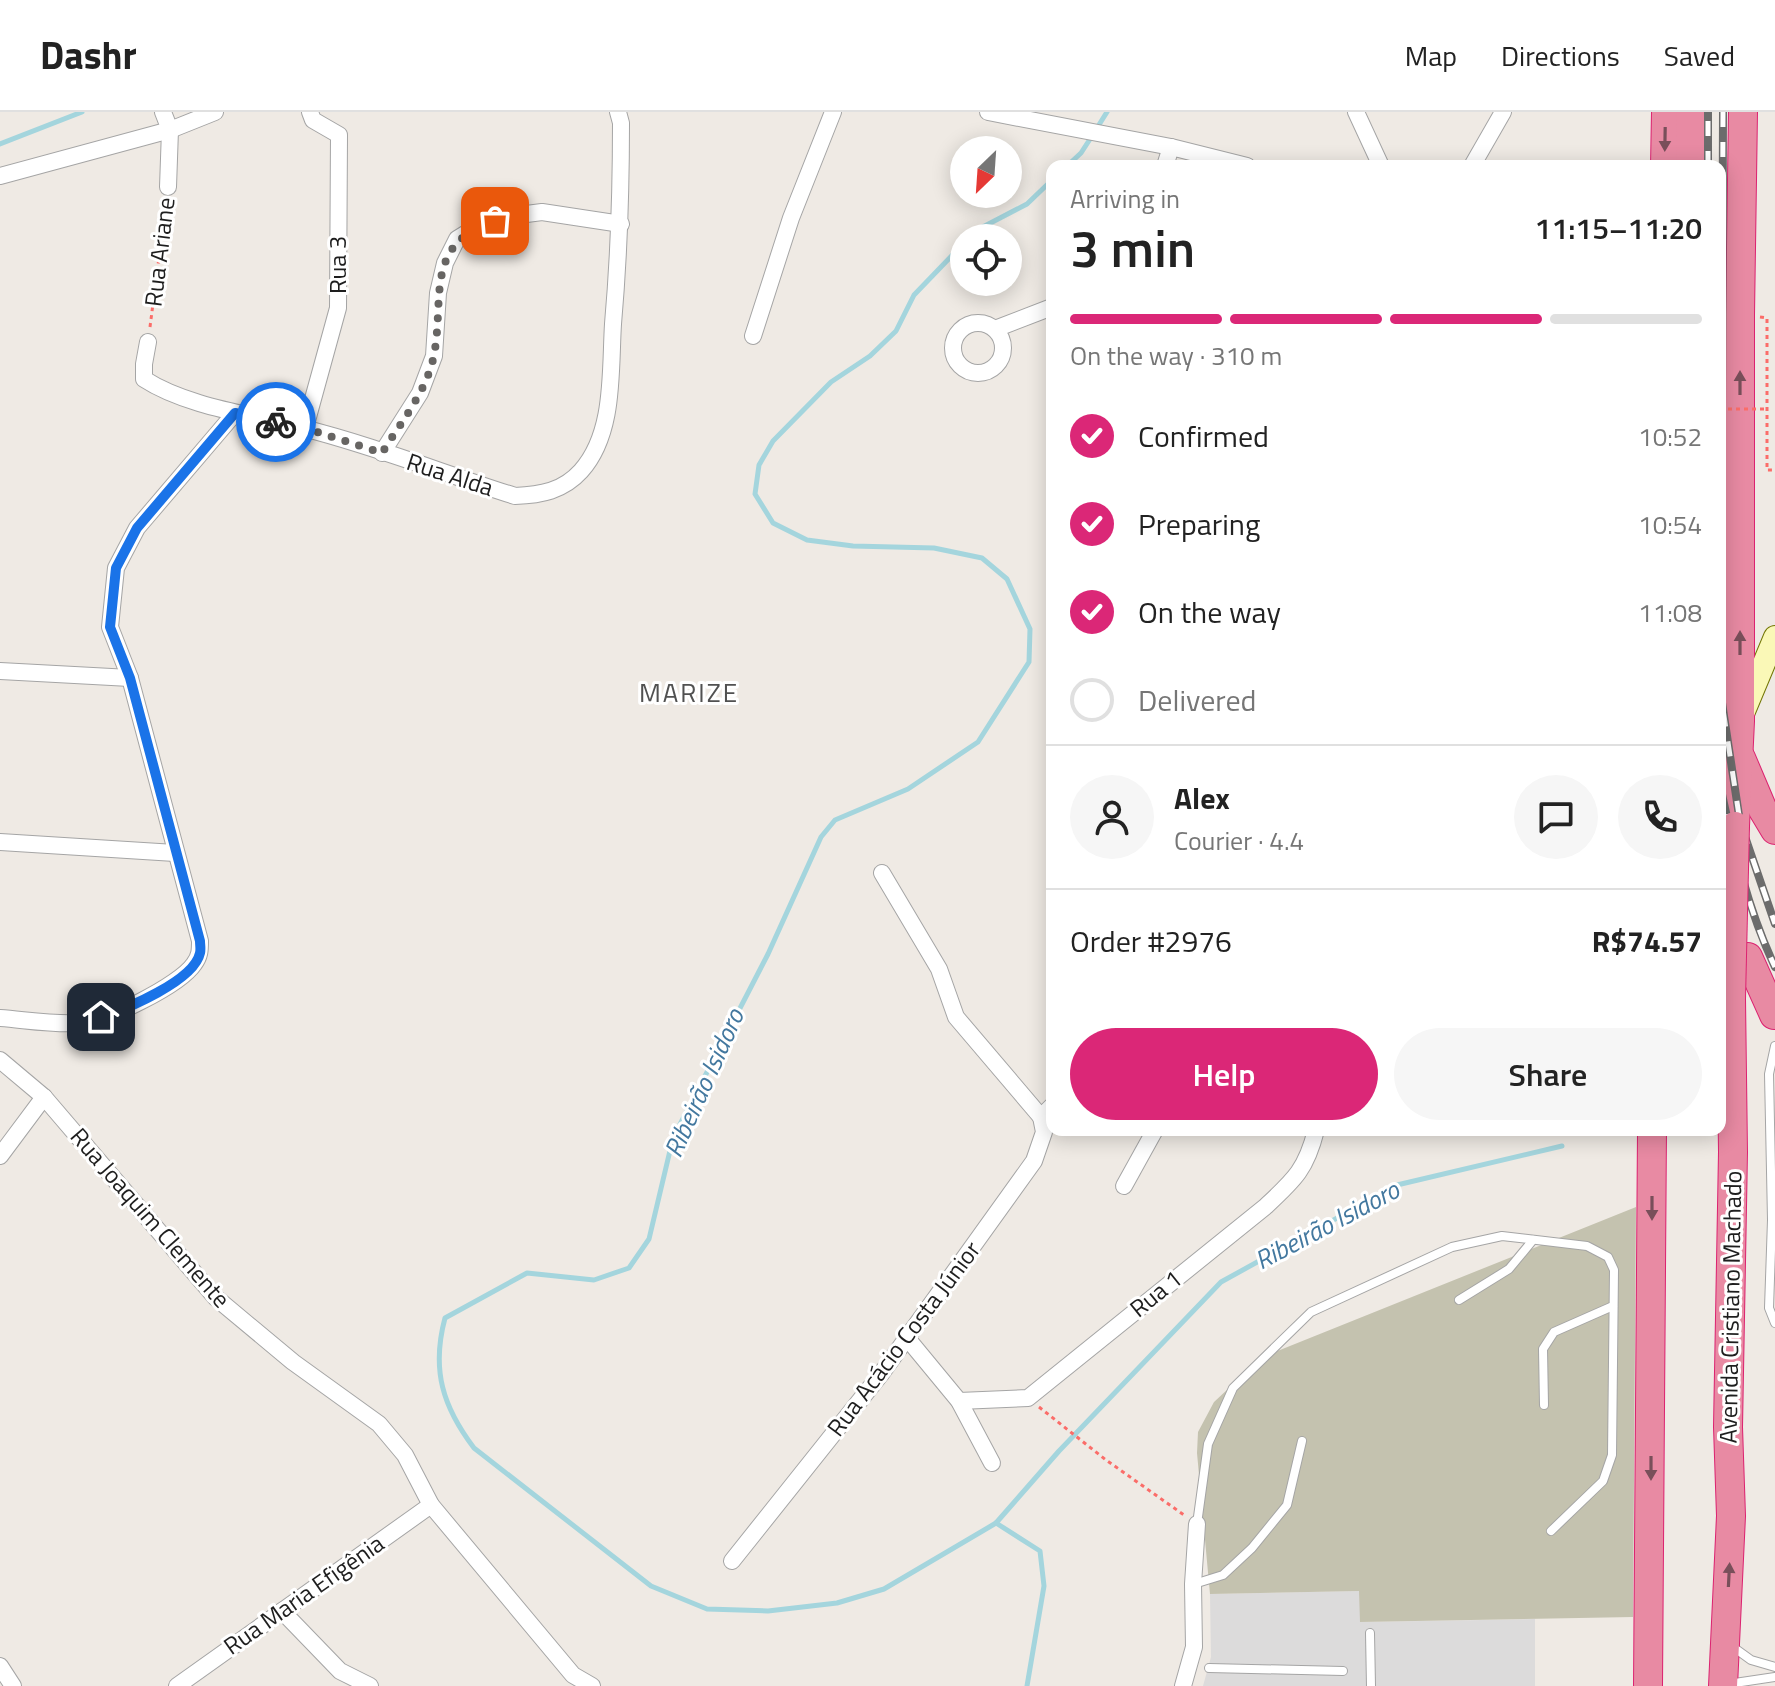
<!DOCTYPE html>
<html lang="en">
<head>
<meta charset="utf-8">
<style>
	body { margin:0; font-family:"Titillium Web",sans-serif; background:#f6f6f6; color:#222; height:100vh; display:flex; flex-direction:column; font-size:30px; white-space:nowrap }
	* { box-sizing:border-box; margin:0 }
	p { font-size:26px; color:#767676 }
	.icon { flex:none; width:44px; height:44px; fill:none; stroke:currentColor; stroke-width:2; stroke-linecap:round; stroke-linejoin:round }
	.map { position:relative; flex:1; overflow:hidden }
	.details { position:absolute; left:1046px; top:48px; width:680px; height:976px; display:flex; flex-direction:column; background:#fff; border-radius:16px; box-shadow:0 4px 20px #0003 }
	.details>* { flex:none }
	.needle { width:52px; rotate:205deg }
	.buttons { position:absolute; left:950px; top:24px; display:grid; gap:16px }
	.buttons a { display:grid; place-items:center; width:72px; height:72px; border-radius:50%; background:#fff; box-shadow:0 4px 20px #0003; font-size:40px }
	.pin { position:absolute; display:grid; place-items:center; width:68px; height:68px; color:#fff; margin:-34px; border-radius:16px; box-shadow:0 4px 12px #0006 }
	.courier { position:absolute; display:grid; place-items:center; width:80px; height:80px; margin:-40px; border:6px solid #1a73e8; border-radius:50%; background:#fff; color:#222; box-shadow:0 2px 10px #0007 }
	.summary em { font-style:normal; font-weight:600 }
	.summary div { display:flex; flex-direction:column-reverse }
	.summary { display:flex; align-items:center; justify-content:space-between; height:136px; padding:0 24px }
	h1 { font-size:52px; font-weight:600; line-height:60px }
	.bar { display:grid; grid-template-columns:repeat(4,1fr); gap:12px 8px; align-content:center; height:96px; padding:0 24px }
	.bar i { height:10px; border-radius:6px; background:#e0e0e0 }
	.bar .on { background:#db2777 }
	.bar p { grid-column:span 4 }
	.line { display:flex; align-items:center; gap:20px; padding:0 24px; border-top:2px solid #e0e0e0 }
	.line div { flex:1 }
	.round { display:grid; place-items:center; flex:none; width:84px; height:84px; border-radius:42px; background:#f6f6f6 }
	ol { padding:0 24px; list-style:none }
	li { display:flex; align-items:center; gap:24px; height:88px }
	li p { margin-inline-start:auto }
	li .icon { padding:8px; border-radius:50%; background:#db2777; color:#fff; stroke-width:4 }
	li:last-child { color:#767676 }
	li i { width:44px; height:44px; border:4px solid #e0e0e0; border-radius:50% }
	.primary-button { display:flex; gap:16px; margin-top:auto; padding:16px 24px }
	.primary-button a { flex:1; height:92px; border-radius:48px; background:#db2777; color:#fff; font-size:32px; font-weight:600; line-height:92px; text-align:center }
	.primary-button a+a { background:#f6f6f6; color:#222 }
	header { display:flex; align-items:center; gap:48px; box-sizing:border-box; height:112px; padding:0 40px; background:#fff; border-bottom:2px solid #e0e0e0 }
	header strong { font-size:38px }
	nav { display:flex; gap:44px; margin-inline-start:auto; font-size:28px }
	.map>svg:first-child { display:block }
	.residential { fill:#dcdbdb }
	.construction { fill:#c4c2af }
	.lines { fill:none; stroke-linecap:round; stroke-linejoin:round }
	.stream { stroke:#a4d5dd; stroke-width:5 }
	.lane-casing { stroke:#a5a5a5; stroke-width:10 }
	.street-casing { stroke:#a5a5a5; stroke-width:18 }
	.secondary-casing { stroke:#727604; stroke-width:24 }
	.highway-casing { stroke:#dc2270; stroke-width:30 }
	.path { stroke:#fb6d69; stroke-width:3; stroke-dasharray:4 4; stroke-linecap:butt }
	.lane { stroke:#fff; stroke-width:8 }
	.street { stroke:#fff; stroke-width:16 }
	.secondary { stroke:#faf8b7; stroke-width:22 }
	.highway { stroke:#e88aa3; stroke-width:28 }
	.tram { stroke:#6c6c6c; stroke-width:2 }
	.rail-casing { stroke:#6c6c6c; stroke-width:8 }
	.rail { stroke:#fff; stroke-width:5; stroke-dasharray:15; stroke-linecap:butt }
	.highway-bridge-casing { stroke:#dc2270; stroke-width:30; stroke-linecap:butt }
	.path-bridge { stroke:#fb6d69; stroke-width:3; stroke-dasharray:4 4; stroke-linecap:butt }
	.highway-bridge { stroke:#e88aa3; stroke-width:28 }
	.oneway { fill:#794f5a }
	.done { stroke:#676563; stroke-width:8; stroke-dasharray:0 14.4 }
	.route { stroke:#1a73e8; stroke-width:10 }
	.labels { text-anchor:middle; stroke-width:6; stroke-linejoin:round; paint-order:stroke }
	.street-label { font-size:24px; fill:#1e1e1e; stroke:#fff }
	.neighbourhood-label { font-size:26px; letter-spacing:2px; fill:#515151; stroke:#fff }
	.water-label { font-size:26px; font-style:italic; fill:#43789f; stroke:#fff }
</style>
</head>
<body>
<header>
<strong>Dashr</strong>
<nav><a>Map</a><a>Directions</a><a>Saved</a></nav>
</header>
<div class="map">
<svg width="1775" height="1574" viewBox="0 0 1775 1574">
	<rect width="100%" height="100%" fill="#efeae4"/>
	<polygon class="residential" points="1360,1479 1361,1510 1535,1507 1535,1574 1203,1574 1211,1545 1210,1482"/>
	<polygon class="construction" points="1636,1095 1633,1505 1360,1510 1359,1479 1210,1482 1197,1341 1198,1320 1214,1290 1243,1263 1270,1242"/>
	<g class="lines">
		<g class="stream">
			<polyline points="1097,16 1107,0"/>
			<polyline points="0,32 82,0"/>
			<polyline points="1067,54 1081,41 1092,24"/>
			<polyline points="969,126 977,118 1027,92 1052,68"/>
			<path d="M964,131L914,183L896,219L870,244L831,270L773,329L759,353L755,382L773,411L807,428L853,434L934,436L982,446L1007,467L1030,517L1029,550L978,630L908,677L835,708L821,725L768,842L673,1026L649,1127L629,1156L594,1168L527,1161L445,1206C431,1258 443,1295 474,1336L651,1474L707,1497L768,1499L837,1491L884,1477L996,1411L1059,1339L1221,1170L1397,1073L1562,1034"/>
			<polyline points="996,1411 1040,1439 1044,1474 1027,1574"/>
		</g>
		<defs>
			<g id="lane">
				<polyline points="1775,934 1769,962 1772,1108 1769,1196 1775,1211"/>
				<polyline points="1459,1188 1509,1157 1533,1128"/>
				<polyline points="1544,1293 1543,1237 1554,1220 1613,1194"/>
				<polyline points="1197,1412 1208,1332 1233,1276 1311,1200 1452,1135 1502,1124 1587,1134 1608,1145 1614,1158 1612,1343 1603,1369 1551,1419"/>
				<polyline points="1194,1472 1223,1463 1252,1436 1287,1393 1302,1329"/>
				<polyline points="1370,1521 1371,1574"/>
				<polyline points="1733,1535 1751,1548 1775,1555"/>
				<polyline points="1209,1556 1343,1559"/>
				<polyline points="1728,1572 1775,1565"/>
			</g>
			<g id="street">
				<polyline points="163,0 170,18 168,75"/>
				<polyline points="988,0 1171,35 1247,54"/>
				<polyline points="1356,0 1381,54"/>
				<polyline points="1165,54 1171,35"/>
				<polyline points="1472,54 1503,0"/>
				<polyline points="0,64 170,18 215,0"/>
				<circle cx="978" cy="236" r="25"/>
				<polyline points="995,217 1052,195"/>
				<polyline points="753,224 791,106 833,0"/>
				<path d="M148,230L144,252V267C187,295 254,303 303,316C375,334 445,362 515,384C541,383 563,379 581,359C615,321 610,259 613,212C619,144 621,80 621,11L618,0"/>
				<polyline points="305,316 338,196 339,23 313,8 310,0"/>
				<polyline points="382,341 420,281 434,244 438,181 445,151 457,127 478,114 511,104 542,100 621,112"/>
				<polyline points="0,559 130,566"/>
				<polyline points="0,730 175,741"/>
				<polyline points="882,761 939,857 956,905 1041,1005"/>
				<path d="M0,906C26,908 54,913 80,911C106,910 180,873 194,852C200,844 200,838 200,829L130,566L110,515L116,456L137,416L235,301"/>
				<polyline points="0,948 44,985 215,1185 293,1250 379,1312 405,1343 431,1393 573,1563 592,1574"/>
				<polyline points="0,1044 44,985"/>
				<polyline points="1124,1074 1155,1018"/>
				<polyline points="907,1226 959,1289 992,1351"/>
				<path d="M959,1289L1028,1286L1265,1095C1294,1068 1306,1058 1316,1018"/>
				<polyline points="732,1449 881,1262 1034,1049 1044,1020 1041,1005 1052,994"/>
				<polyline points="282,1499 340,1559 370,1574"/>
				<polyline points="0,1554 13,1574"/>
				<polyline points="177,1574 431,1393"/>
				<polyline points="1183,1574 1194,1535 1193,1472 1197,1412"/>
			</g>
			<polyline id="secondary" points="1742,604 1775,525"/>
			<g id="highway">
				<polyline points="1665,54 1666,0"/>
				<polyline points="1690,54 1691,0"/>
				<polyline points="1741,646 1763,698 1775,718"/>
				<polyline points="1735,714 1740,609 1740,203 1743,0"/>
				<polyline points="1748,845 1774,903"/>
				<polyline points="1648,1574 1652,1018"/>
				<polyline points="1723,1574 1731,1404 1728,1315 1733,1040 1731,887"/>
			</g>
		</defs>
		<use href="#lane" class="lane-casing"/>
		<use href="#street" class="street-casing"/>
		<use href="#secondary" class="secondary-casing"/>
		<use href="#highway" class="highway-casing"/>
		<g class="path">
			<polyline points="1760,205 1767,206 1767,358 1775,358"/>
			<polyline points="150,215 166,91"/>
			<polyline points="1039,1295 1106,1348 1184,1403"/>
		</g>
		<use href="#lane" class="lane"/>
		<use href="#street" class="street"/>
		<use href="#secondary" class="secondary"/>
		<use href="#highway" class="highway"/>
		<polyline class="tram" points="1720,238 1721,223"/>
		<defs>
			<g id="rail">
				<polyline points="1723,0 1721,584 1740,710 1775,812"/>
				<polyline points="1708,54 1708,0"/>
				<path d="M1720,673C1733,734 1748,798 1775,855"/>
			</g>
		</defs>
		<use href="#rail" class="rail-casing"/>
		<use href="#rail" class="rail"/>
		<defs>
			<polyline id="highway-bridge" points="1731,887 1735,714"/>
		</defs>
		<use href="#highway-bridge" class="highway-bridge-casing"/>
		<polyline class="path-bridge" points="1720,297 1768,297"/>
		<use href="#highway-bridge" class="highway-bridge"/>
	</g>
	<defs><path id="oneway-solid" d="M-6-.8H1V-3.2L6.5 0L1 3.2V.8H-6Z" transform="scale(2)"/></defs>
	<g class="oneway">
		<use href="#oneway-solid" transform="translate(1665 27) rotate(91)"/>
		<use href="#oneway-solid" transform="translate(1740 271) rotate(-90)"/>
		<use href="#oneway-solid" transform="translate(1740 531) rotate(-90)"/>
		<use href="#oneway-solid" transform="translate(1652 1096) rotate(90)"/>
		<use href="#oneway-solid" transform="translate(1651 1356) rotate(90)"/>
		<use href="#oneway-solid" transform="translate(1729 1463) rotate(-87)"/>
	</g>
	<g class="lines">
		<path class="done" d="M276,310L305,316L382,341C401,310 427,279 434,243C445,185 423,132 495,109"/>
		<path class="route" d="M101,905C126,897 194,869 200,841C201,837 200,833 200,829L130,566L110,515L116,456L137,416L235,301L276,310"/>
	</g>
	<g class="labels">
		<g class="street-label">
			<text transform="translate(160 140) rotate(-83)" y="8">Rua Ariane</text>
			<text transform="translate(338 153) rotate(-90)" y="8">Rua 3</text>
			<text transform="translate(450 363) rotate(18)" y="8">Rua Alda</text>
			<text transform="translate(150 1106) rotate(49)" y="8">Rua Joaquim Clemente</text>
			<text transform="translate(1156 1182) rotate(-39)" y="8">Rua 1</text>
			<text transform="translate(1731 1195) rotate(-89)" y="8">Avenida Cristiano Machado</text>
			<text transform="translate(904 1227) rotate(-53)" y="8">Rua Acácio Costa Júnior</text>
			<text transform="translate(304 1483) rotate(-35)" y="8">Rua Maria Efigênia</text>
		</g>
		<g class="neighbourhood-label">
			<text x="689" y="590">MARIZE</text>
		</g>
		<g class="water-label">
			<text transform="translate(704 971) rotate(-66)" y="9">Ribeirão Isidoro</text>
			<text transform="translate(1327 1113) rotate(-28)" y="9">Ribeirão Isidoro</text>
		</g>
	</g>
</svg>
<div class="buttons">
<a><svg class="needle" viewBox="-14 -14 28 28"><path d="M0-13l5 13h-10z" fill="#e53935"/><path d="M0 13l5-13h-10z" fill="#767676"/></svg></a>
<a><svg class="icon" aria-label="locate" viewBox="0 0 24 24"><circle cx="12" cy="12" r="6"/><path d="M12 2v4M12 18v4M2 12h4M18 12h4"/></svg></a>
</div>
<div class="pin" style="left:495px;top:109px;background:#ea580c"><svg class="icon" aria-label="bag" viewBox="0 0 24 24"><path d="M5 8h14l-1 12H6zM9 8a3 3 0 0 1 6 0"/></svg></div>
<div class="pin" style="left:101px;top:905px;background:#1f2937"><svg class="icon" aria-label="home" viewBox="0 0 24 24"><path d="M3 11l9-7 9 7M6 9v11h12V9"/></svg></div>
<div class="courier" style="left:276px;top:310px"><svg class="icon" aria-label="bike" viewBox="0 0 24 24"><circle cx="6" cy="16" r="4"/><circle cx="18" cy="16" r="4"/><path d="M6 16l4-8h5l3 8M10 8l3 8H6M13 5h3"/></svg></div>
<section class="details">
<div class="summary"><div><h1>3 min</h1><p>Arriving in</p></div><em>11:15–11:20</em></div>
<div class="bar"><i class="on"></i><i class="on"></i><i class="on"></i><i></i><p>On the way · 310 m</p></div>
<ol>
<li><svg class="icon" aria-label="check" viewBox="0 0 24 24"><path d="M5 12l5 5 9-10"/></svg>Confirmed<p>10:52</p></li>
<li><svg class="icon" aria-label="check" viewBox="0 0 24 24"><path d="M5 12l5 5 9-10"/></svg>Preparing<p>10:54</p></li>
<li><svg class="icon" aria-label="check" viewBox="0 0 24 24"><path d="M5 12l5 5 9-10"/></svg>On the way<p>11:08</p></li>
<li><i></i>Delivered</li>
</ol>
<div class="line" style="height:144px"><a class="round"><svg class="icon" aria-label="person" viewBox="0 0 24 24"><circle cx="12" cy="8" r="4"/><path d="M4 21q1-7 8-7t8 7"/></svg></a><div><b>Alex</b><p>Courier · 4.4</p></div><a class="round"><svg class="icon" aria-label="chat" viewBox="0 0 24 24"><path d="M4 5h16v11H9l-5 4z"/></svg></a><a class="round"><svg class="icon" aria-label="phone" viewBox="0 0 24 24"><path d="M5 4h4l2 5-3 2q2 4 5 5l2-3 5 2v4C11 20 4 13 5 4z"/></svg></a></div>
<div class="line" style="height:104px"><div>Order #2976</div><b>R$74.57</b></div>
<div class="primary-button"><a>Help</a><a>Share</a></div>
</section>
</div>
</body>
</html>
